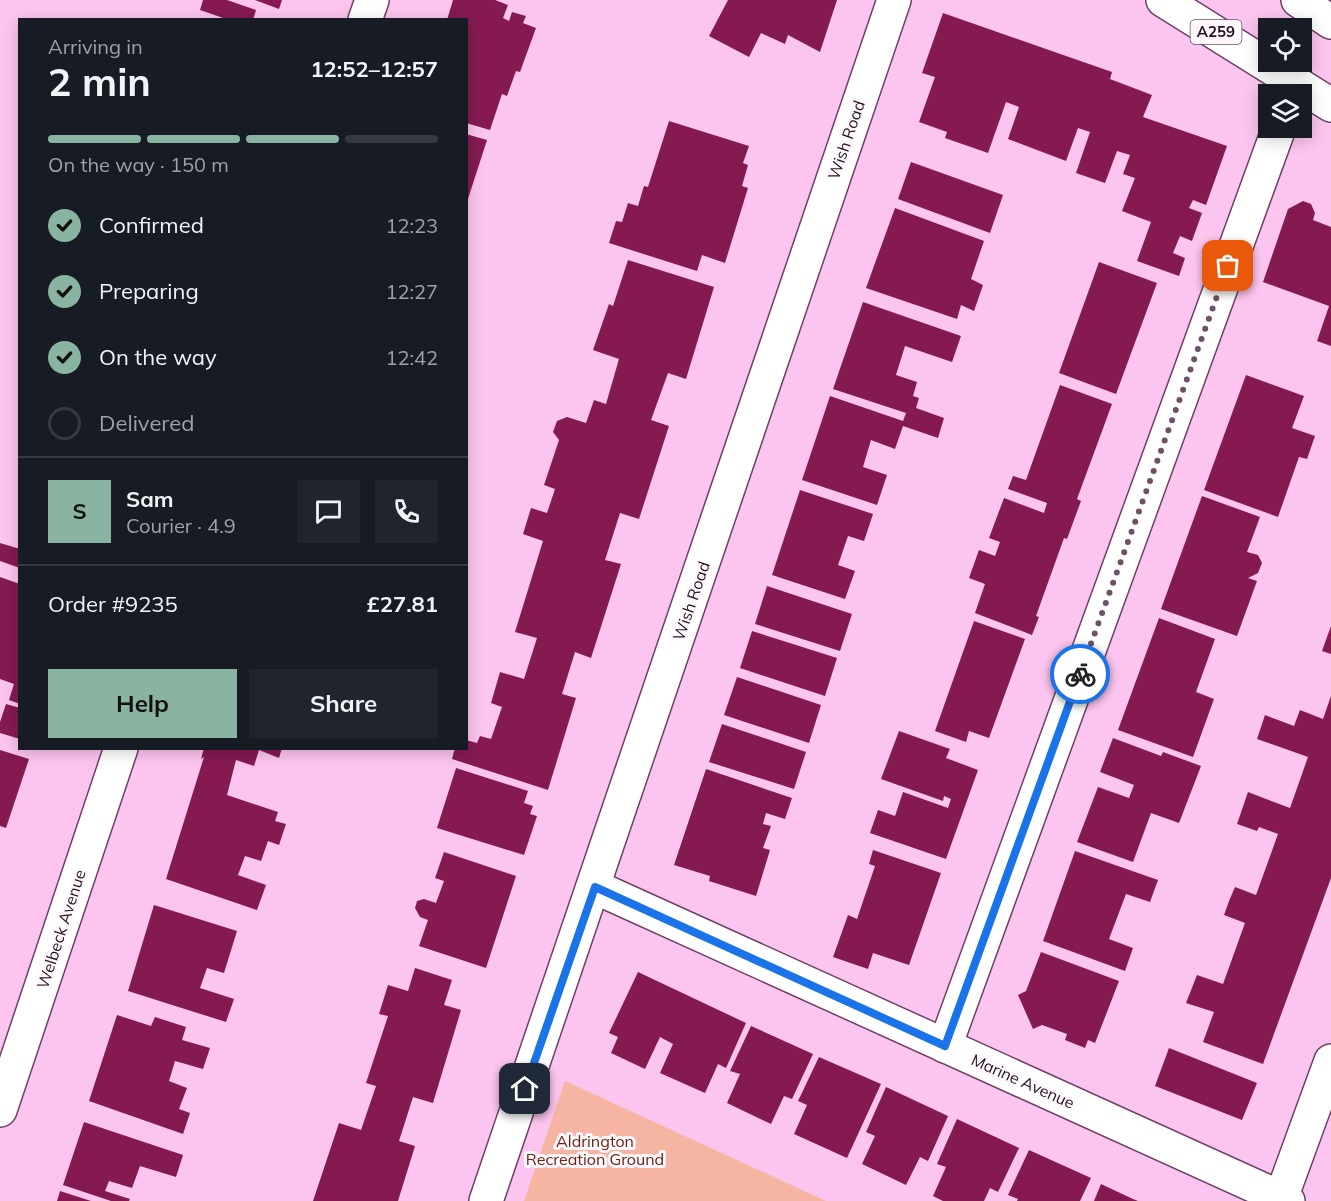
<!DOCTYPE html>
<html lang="en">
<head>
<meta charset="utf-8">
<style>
	body { margin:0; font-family:Mulish,sans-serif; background:#20242c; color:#f1f3f6; height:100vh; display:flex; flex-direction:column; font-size:22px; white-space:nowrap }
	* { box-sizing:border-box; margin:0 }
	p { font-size:20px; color:#9ea1a6 }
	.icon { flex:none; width:33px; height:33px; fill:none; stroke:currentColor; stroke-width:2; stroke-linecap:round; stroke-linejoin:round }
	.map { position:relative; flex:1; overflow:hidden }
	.panel { position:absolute; left:18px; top:18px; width:450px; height:732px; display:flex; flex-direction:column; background:#171b24; border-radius:0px; box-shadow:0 3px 15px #0003 }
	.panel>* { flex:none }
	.buttons { position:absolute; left:1258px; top:18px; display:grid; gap:12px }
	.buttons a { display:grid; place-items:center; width:54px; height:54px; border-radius:0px; background:#171b24; box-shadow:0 3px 15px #0003; font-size:30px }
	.pin { position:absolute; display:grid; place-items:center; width:51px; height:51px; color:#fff; margin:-26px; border-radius:12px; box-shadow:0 3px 9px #0006 }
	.courier { position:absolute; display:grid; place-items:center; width:60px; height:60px; margin:-30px; border:4px solid #1a73e8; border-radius:50%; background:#fff; color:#222; box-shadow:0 2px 8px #0007 }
	.headline em { font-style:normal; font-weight:700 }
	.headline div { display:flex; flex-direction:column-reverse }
	.headline { display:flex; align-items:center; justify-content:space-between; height:102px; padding:0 30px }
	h1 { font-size:39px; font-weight:700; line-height:45px }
	.bar { display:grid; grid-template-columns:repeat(4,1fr); gap:9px 6px; align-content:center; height:72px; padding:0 30px }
	.bar i { height:8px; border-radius:4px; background:#363941 }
	.bar .on { background:#8ab4a2 }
	.bar p { grid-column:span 4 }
	.line { display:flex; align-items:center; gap:15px; padding:0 30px; border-top:2px solid #363941 }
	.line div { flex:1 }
	.round { display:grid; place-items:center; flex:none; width:63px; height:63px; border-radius:0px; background:#20242c }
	ol { padding:0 30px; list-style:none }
	li { display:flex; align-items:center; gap:18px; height:66px }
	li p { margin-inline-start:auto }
	li .icon { padding:6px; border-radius:50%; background:#8ab4a2; color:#111; stroke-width:4 }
	li:last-child { color:#9ea1a6 }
	li i { width:33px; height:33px; border:3px solid #363941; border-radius:50% }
	.action { display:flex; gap:12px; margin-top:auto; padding:12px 30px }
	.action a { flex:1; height:69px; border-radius:0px; background:#8ab4a2; color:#111; font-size:24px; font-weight:700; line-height:69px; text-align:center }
	.action a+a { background:#20242c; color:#f1f3f6 }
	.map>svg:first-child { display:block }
	.green { fill:#f6b4a3 }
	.building { fill:#851a51 }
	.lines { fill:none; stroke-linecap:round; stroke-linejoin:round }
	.minor-casing { stroke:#6f4065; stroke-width:36 }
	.primary-casing { stroke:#6f4065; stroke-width:36 }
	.minor { stroke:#fff; stroke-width:33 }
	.primary { stroke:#fff; stroke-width:33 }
	.done { stroke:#705068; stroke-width:6; stroke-dasharray:0 10.8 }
	.route { stroke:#1a73e8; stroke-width:8 }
	.labels { text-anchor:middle; stroke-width:6; stroke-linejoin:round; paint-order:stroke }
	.shield { fill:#fef8fc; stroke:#655662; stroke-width:1.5 }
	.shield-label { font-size:15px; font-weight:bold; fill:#241120 }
	.street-label { font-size:16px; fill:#241120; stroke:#fef8fc }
	.park-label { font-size:16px; fill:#6c2412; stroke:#fef8fc }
</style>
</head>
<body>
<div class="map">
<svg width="1331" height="1201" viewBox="0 0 1331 1201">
	<rect width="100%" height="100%" fill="#fcc5ef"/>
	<polygon class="green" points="565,1081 826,1201 524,1201"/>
	<g class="building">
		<polygon points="203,0 227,0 256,10 253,20 229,20 200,10"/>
		<polygon points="255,0 282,0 279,9"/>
		<polygon points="453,0 495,0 508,5 503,18 509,21 512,12 526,16 523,23 536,28 520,72 516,71 507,96 502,94 490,130 466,123 466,20 447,20"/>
		<polygon points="728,0 837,0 820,52 788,35 785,44 761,33 749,57 709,36"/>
		<polygon points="943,13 1112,72 1110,79 1152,95 1143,117 1227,146 1206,205 1193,200 1189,208 1202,213 1192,241 1180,236 1173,253 1185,258 1179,276 1137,261 1151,222 1122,211 1135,178 1123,174 1130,155 1117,151 1105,183 1076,173 1090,132 1078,128 1066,161 1008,139 1019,107 1006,102 988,153 945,138 947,132 919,122 935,77 922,73"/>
		<polygon points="669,121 749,146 743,163 748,165 742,186 748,188 725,263 702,255 697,271 609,243 616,221 622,222 628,203 638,206 644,186 648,187"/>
		<polygon points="466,134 487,140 467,202 466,202"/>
		<polygon points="911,162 1003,195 990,233 898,199"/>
		<polygon points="1303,201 1311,204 1315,213 1313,220 1331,227 1331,346 1317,341 1329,306 1263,282 1288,209"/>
		<polygon points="895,208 984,241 971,279 983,285 974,311 961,305 957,319 866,288"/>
		<polygon points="628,260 714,287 686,379 668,373 651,420 669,426 639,519 620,513 605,560 621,564 591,658 575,652 562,694 576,698 548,790 452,759 455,748 466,748 466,740 477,743 480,736 491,739 502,707 491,703 500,672 524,679 537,638 515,632 543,541 523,534 531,508 547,513 555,489 544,485 559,440 553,432 557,421 567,417 586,423 594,400 606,404 619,359 593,350 609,304 613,306"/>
		<polygon points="1099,262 1157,283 1116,394 1059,373"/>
		<polygon points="863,302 961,336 952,362 905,346 896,375 917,382 913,396 919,398 916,408 944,418 938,438 903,426 895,449 871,440 863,467 887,475 877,505 802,480 830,396 903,421 906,413 833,389"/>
		<polygon points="1246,375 1304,396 1292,428 1315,436 1307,459 1299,457 1278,517 1204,490"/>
		<polygon points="1060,385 1112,404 1077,499 1081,501 1067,539 1064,538 1036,616 1039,617 1032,635 975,613 985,584 969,578 979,550 995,556 1000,542 989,538 1004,498 1044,513 1047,503 1008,489 1013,476 1026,480"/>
		<polygon points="800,490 873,514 864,541 848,536 838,565 855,571 845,599 772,575"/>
		<polygon points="1202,496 1260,517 1247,552 1258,555 1262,563 1258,573 1248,578 1257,581 1237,636 1161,609"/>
		<polygon points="0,543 20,549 20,568 0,561"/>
		<polygon points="0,577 20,584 20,704 9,700 14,684 0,679"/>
		<polygon points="767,586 852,614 840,651 755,624"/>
		<polygon points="1159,618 1215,639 1196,692 1214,699 1193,757 1118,730"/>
		<polygon points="974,621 1025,639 989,738 969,731 966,742 935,731"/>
		<polygon points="1331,626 1331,654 1322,651"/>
		<polygon points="752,631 837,658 825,696 740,668"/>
		<polygon points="737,677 821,705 809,743 724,715"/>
		<polygon points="1331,696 1331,878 1263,1064 1203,1042 1214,1012 1186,1003 1197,975 1223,984 1245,923 1224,915 1229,901 1235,887 1256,895 1278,834 1259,827 1257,831 1237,824 1248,792 1290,808 1308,757 1257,739 1265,715 1294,726 1300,710 1323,719"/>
		<polygon points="6,704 20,708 20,739 0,733 0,722"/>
		<polygon points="722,724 806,752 794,789 709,762"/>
		<polygon points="899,731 950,749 946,758 978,770 946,859 870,833 878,810 895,816 903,792 948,808 951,799 944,796 943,801 881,779"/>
		<polygon points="1113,738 1161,756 1163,752 1201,766 1179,823 1151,813 1133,862 1077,842 1098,787 1129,798 1134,785 1100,772"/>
		<polygon points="204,748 282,748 279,758 259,750 254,766 236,760 227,795 278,812 275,821 286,824 279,845 268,841 261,861 245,856 238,875 266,885 257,910 166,879 204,757 201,759"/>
		<polygon points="0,750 29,759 6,828 0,826"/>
		<polygon points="456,768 528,791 524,803 533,806 530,814 537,816 524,855 437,828"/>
		<polygon points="706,769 792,798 785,819 766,813 763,824 771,826 763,848 770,850 756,896 709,881 710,876 674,865"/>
		<polygon points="873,850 941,873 909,965 873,953 868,969 833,957 848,915 857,919 875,866 869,864"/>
		<polygon points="1075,851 1158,880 1150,902 1126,894 1109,939 1133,948 1125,971 1043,941"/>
		<polygon points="444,852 516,876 486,968 419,946 428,920 420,917 415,908 417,901 424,899 436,903 444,881 435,878"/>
		<polygon points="154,905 237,931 224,973 207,968 200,988 234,999 226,1022 128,991"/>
		<polygon points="1041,952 1119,981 1095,1043 1088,1040 1085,1048 1065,1040 1067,1034 1042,1025 1033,1029 1018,995 1026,991"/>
		<polygon points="415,968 452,980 444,1005 461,1010 433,1103 413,1097 399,1141 415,1146 398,1201 313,1201 339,1123 361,1130 376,1086 366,1083 388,1016 379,1014 388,985 408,991"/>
		<polygon points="638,972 746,1023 726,1068 718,1064 705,1093 660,1073 673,1044 660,1037 645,1069 611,1053 618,1037 609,1033"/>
		<polygon points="117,1015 151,1026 155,1017 186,1027 182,1040 210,1048 203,1069 175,1061 169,1081 187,1088 179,1109 190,1113 183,1134 89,1101"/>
		<polygon points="751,1026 813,1054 792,1099 784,1096 771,1124 727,1103 740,1074 730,1071"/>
		<polygon points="1169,1048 1257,1083 1242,1120 1155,1086"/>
		<polygon points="819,1057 881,1084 847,1158 794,1134 807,1105 798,1101"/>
		<polygon points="886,1087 948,1116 928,1161 920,1157 906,1185 862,1164 875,1136 866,1132"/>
		<polygon points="957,1119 1019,1148 998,1192 990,1188 984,1201 943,1201 933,1196 946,1167 937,1164"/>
		<polygon points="84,1122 183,1155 176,1177 140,1166 132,1188 109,1181 105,1191 130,1199 129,1201 111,1201 63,1185"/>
		<polygon points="1029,1150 1091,1178 1080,1201 1017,1201 1018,1199 1008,1195"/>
		<polygon points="1101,1184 1133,1199 1138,1201 1094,1201"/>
		<polygon points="60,1191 91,1201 57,1201"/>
	</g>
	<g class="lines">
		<defs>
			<g id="minor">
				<polyline points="365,20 372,0"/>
				<polyline points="595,887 1288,1201"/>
				<polyline points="945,1046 1279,128"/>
				<polyline points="0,1110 121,748"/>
				<polyline points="1281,1198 1331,1061"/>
				<polyline points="486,1201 894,0"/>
			</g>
			<g id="primary">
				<polyline points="1163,0 1331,105"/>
				<polyline points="1298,0 1331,22"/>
			</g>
		</defs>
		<use href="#minor" class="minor-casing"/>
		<use href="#primary" class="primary-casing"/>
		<use href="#minor" class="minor"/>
		<use href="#primary" class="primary"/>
	</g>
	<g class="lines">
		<polyline class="done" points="1080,674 1228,266"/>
		<polyline class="route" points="525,1089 595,887 945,1046 1080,674"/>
	</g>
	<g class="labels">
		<rect class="shield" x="1190.5" y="20" width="51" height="24" rx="4.5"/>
		<g class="shield-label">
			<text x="1216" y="37">A259</text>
		</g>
		<g class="street-label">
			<text transform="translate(846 140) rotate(-71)" y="6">Wish Road</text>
			<text transform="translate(691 601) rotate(-71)" y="6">Wish Road</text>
			<text transform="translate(61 929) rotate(-72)" y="6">Welbeck Avenue</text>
			<text transform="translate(1023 1081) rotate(24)" y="6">Marine Avenue</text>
		</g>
		<g class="park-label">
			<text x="595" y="1147">Aldrington<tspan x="595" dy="18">Recreation Ground</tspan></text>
		</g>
	</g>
</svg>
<div class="buttons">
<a><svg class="icon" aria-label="locate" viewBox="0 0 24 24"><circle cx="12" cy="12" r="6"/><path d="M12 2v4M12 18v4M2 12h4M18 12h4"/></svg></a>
<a><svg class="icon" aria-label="layers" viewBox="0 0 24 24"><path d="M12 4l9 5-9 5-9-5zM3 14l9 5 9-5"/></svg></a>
</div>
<div class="pin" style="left:1228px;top:266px;background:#ea580c"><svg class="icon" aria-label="bag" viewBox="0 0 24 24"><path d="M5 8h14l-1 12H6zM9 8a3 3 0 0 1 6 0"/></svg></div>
<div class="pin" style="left:525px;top:1089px;background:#1f2937"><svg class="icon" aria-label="home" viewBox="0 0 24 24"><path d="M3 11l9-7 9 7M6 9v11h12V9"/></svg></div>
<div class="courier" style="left:1080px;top:674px"><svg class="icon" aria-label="bike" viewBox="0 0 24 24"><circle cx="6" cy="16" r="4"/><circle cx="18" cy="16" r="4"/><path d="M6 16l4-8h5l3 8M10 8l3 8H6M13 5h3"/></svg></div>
<section class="panel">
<div class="headline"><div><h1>2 min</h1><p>Arriving in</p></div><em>12:52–12:57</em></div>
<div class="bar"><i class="on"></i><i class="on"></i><i class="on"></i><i></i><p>On the way · 150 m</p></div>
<ol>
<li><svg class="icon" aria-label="check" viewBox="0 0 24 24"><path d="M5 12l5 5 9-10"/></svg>Confirmed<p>12:23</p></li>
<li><svg class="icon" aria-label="check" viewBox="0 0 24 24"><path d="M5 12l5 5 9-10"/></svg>Preparing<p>12:27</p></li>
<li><svg class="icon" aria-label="check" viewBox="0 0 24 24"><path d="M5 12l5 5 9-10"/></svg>On the way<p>12:42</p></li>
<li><i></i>Delivered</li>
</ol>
<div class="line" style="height:108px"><b class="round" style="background:#8ab4a2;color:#111">S</b><div><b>Sam</b><p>Courier · 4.9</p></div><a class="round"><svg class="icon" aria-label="chat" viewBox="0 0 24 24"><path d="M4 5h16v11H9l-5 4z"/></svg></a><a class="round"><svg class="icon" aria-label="phone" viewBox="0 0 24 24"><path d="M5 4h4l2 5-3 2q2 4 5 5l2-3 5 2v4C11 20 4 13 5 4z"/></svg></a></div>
<div class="line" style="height:78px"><div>Order #9235</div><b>£27.81</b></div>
<div class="action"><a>Help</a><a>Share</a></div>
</section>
</div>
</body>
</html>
